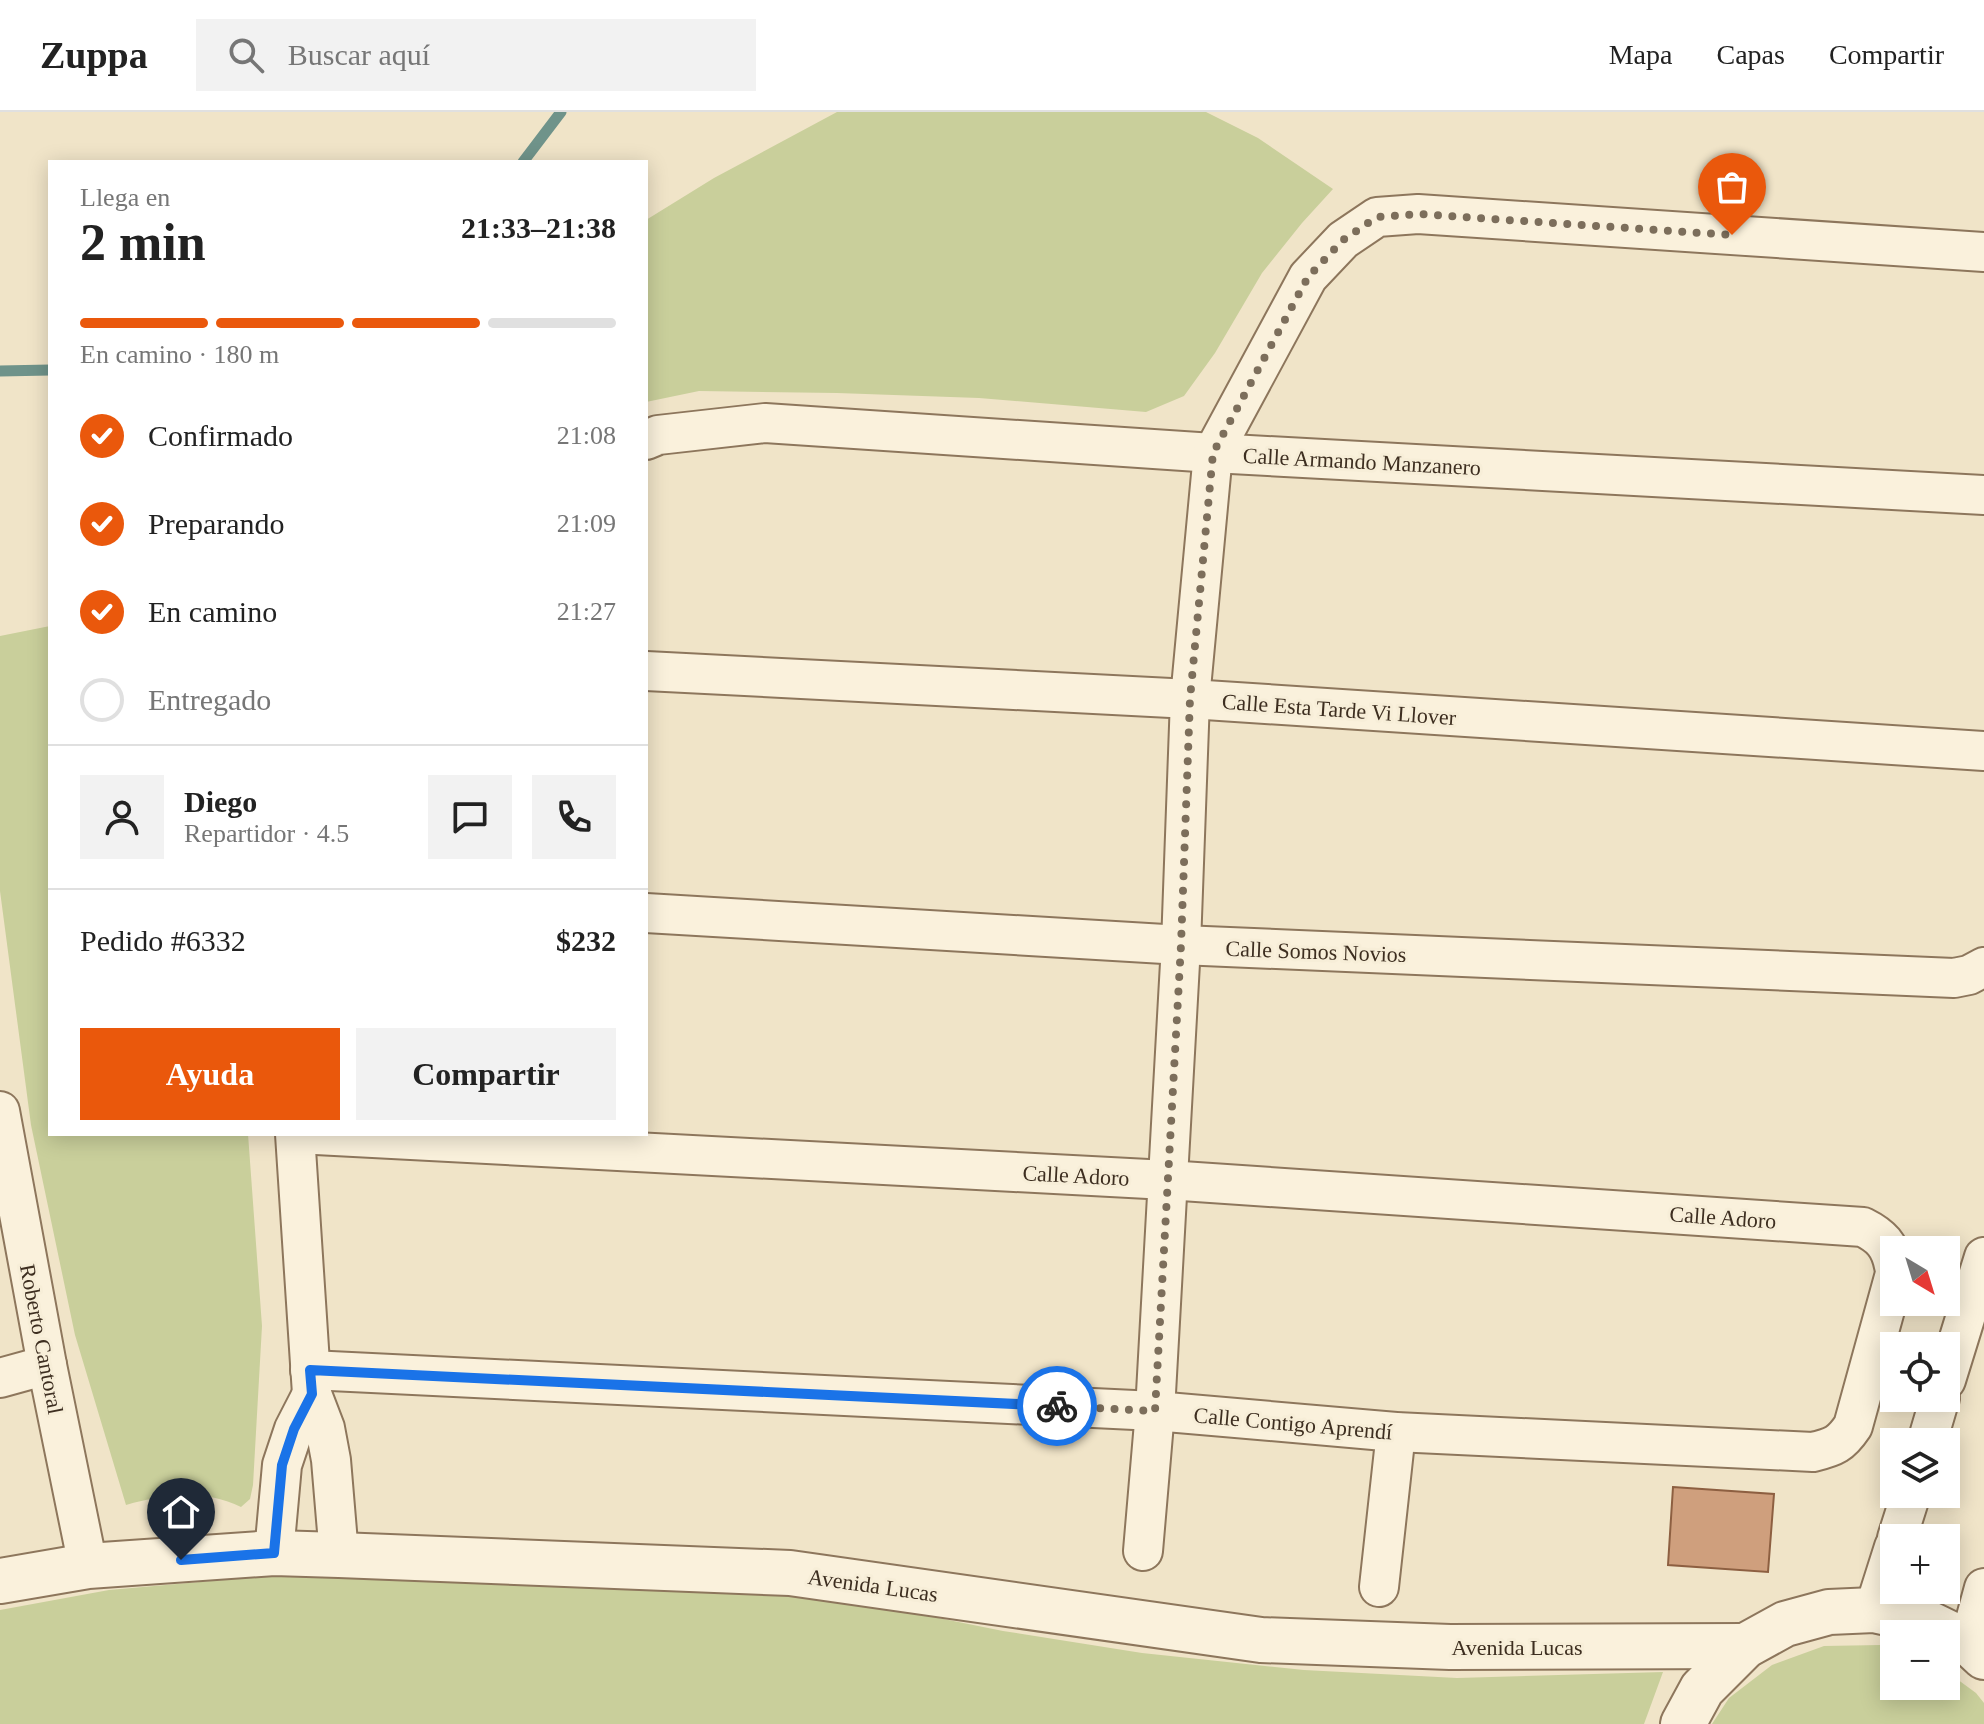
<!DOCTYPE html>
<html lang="es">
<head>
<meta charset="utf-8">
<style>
	body { margin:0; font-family:"Times New Roman",serif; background:#f2f2f2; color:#222; height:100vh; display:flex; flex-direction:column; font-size:30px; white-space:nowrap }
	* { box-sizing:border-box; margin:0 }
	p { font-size:26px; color:#767676 }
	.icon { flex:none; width:44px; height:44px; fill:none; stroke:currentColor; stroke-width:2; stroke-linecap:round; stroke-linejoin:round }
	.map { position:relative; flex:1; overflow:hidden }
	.drawer { position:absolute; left:48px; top:48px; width:600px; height:976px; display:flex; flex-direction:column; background:#fff; border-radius:0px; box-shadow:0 4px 20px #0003 }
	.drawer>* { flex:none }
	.needle { width:52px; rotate:142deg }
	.controls { position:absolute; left:1880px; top:1124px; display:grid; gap:16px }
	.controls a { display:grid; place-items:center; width:80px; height:80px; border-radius:0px; background:#fff; box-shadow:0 4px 20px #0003; font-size:40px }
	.pin { position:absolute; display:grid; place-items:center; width:68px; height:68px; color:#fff; margin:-82px -34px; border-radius:50% 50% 50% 0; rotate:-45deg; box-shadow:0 0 8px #0007 }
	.pin .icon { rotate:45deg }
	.courier { position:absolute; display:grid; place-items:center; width:80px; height:80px; margin:-40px; border:6px solid #1a73e8; border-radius:50%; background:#fff; color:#222; box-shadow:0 2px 10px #0007 }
	.head em { font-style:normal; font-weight:700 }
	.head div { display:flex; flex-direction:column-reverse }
	.head { display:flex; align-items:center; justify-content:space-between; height:136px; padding:0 32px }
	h1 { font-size:52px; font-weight:700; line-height:60px }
	.bar { display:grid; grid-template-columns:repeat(4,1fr); gap:12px 8px; align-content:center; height:96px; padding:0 32px }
	.bar i { height:10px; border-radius:6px; background:#e0e0e0 }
	.bar .on { background:#ea580c }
	.bar p { grid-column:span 4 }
	.line { display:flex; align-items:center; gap:20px; padding:0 32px; border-top:2px solid #e0e0e0 }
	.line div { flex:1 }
	.round { display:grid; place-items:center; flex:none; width:84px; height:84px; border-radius:0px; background:#f2f2f2 }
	ol { padding:0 32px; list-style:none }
	li { display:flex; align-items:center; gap:24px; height:88px }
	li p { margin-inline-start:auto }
	li .icon { padding:8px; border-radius:50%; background:#ea580c; color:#fff; stroke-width:4 }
	li:last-child { color:#767676 }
	li i { width:44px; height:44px; border:4px solid #e0e0e0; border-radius:50% }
	.button { display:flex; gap:16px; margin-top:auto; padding:16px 32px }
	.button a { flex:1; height:92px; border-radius:0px; background:#ea580c; color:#fff; font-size:32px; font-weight:700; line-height:92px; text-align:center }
	.button a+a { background:#f2f2f2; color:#222 }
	header { display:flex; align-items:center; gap:48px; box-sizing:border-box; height:112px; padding:0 40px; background:#fff; border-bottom:2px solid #e0e0e0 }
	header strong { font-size:38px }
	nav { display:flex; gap:44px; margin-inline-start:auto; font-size:28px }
	.search { width:560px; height:72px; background:#f2f2f2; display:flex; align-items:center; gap:20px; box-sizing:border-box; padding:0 28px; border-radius:0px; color:#767676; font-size:30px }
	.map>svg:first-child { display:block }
	.green { fill:#c9cf9b }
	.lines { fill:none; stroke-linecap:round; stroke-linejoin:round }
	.stream { stroke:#6f938a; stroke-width:11 }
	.building { fill:#cf9f7d; stroke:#8d5f41; stroke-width:2 }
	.minor-casing { stroke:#8d765c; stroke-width:42 }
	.tertiary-casing { stroke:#8d765c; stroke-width:48 }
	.minor { stroke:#faf1dc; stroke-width:38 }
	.tertiary { stroke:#faf1dc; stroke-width:44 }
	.done { stroke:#7c6e5b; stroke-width:8; stroke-dasharray:0 14.4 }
	.route { stroke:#1a73e8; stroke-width:10 }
	.labels { text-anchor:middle; stroke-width:6; stroke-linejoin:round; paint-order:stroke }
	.street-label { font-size:22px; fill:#3d2e20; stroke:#f7eed8 }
</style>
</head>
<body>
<header>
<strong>Zuppa</strong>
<div class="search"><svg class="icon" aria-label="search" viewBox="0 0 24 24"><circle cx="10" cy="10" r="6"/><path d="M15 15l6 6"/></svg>Buscar aquí</div>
<nav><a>Mapa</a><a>Capas</a><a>Compartir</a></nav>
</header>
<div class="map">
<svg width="1984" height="1612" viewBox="0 0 1984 1612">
	<rect width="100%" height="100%" fill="#f0e4c8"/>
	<g class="green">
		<polygon points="837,0 1206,0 1258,26 1333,77 1302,111 1262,161 1215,241 1184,284 1146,300 979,286 837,281 699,279 646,290 646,108 714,66"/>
		<path d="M50,514V1022H248L262,1214L253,1373L250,1387L241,1395C204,1377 165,1382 126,1393L75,1223L31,1013L0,779V524Z"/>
		<polygon points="291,1462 701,1473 879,1494 1003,1519 1142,1541 1304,1558 1457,1566 1663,1560 1644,1612 0,1612 0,1498 109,1478"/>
		<polygon points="1880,1533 1894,1537 1894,1574 1946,1574 1946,1559 1976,1581 1984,1591 1984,1612 1712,1612 1729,1586 1772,1553 1824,1534"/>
	</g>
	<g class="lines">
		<g class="stream">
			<polyline points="523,50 561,0"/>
			<polyline points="0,259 50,258"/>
		</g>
	</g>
	<polygon class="building" points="1673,1375 1774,1382 1768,1460 1668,1453"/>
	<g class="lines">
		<defs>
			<g id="minor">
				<polyline points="646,328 658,323 765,311 1213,341 1984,383"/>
				<polyline points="646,559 1190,587 1984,639"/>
				<polyline points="646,801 1181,833 1954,866 1969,863 1984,855"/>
				<polyline points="0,999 47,1253 88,1454"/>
				<polyline points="295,1022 312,1282 325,1316 331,1348 339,1443"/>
				<path d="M297,1022L1167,1068L1863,1115C1881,1124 1890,1133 1894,1154"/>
				<path d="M310,1258L1155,1299L1396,1320L1813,1340C1834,1335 1841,1332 1853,1314L1894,1165"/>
				<polyline points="0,1266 47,1253"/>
				<polyline points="1946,1268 1984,1145"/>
				<polyline points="1927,1330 1940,1286"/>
				<polyline points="1897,1426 1911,1382"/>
				<polyline points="1143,1439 1155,1299 1181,833 1190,587 1213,341 1308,165 1343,128 1377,105 1418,102 1984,140"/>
				<polyline points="274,1441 282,1353 294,1317 312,1282"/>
				<polyline points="1379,1475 1396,1320"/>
				<polyline points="1874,1498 1894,1435"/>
				<polyline points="1969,1531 1984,1476"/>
			</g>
			<g id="tertiary">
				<polyline points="0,1469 88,1454 274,1441 339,1443 790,1461 1261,1528 1450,1535 1745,1534"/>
				<polyline points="1683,1612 1702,1577 1745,1534 1785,1512 1829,1500 1874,1498 1924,1509 1969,1531 1984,1545"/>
			</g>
		</defs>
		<use href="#minor" class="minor-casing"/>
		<use href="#tertiary" class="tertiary-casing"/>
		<use href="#minor" class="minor"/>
		<use href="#tertiary" class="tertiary"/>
	</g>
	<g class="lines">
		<polyline class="done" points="1057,1294 1155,1299 1181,833 1190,587 1213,341 1308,165 1343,128 1377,105 1418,102 1732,123"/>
		<polyline class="route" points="181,1448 274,1441 282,1353 294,1317 312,1282 310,1258 1057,1294"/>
	</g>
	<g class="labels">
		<g class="street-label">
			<text transform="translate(1362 349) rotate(3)" y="8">Calle Armando Manzanero</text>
			<text transform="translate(1339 597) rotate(4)" y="8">Calle Esta Tarde Vi Llover</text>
			<text transform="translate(1316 839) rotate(2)" y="8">Calle Somos Novios</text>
			<text transform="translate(1076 1063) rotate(3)" y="8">Calle Adoro</text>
			<text transform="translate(1723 1105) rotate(4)" y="8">Calle Adoro</text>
			<text transform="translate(42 1227) rotate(79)" y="8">Roberto Cantoral</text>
			<text transform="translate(1293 1311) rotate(5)" y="8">Calle Contigo Aprendí</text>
			<text transform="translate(873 1473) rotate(8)" y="8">Avenida Lucas</text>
			<text x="1517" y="1543">Avenida Lucas</text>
		</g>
	</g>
</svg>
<div class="controls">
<a><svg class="needle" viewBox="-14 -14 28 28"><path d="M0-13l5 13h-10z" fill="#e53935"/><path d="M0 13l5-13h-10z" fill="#767676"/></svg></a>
<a><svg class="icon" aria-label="locate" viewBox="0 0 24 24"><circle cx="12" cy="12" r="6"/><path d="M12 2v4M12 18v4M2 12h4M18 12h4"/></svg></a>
<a><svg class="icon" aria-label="layers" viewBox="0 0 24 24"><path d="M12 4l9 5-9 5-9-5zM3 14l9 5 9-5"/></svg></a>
<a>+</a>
<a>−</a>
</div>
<div class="pin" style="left:1732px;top:123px;background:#ea580c"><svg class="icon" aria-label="bag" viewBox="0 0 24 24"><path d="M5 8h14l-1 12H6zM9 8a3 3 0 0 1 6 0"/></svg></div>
<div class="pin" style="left:181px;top:1448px;background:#1f2937"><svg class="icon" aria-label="home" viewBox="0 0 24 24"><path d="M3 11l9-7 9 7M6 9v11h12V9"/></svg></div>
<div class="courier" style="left:1057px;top:1294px"><svg class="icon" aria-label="bike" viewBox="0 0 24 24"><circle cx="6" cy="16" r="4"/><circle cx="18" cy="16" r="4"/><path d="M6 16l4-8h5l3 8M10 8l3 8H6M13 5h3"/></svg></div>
<section class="drawer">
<div class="head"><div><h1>2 min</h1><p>Llega en</p></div><em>21:33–21:38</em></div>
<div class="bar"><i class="on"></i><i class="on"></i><i class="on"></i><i></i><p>En camino · 180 m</p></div>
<ol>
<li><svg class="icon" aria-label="check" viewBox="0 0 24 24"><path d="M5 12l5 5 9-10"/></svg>Confirmado<p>21:08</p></li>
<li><svg class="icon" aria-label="check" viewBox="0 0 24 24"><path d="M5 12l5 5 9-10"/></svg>Preparando<p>21:09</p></li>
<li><svg class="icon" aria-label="check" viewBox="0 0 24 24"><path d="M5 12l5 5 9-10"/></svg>En camino<p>21:27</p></li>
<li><i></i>Entregado</li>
</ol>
<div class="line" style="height:144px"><a class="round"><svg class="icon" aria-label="person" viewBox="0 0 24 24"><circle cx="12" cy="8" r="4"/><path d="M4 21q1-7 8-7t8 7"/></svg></a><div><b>Diego</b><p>Repartidor · 4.5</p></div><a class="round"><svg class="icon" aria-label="chat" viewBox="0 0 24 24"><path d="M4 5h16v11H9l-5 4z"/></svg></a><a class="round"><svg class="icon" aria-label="phone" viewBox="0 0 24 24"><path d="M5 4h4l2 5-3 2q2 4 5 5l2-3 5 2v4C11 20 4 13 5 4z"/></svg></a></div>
<div class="line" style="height:104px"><div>Pedido #6332</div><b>$232</b></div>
<div class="button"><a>Ayuda</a><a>Compartir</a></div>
</section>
</div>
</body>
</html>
